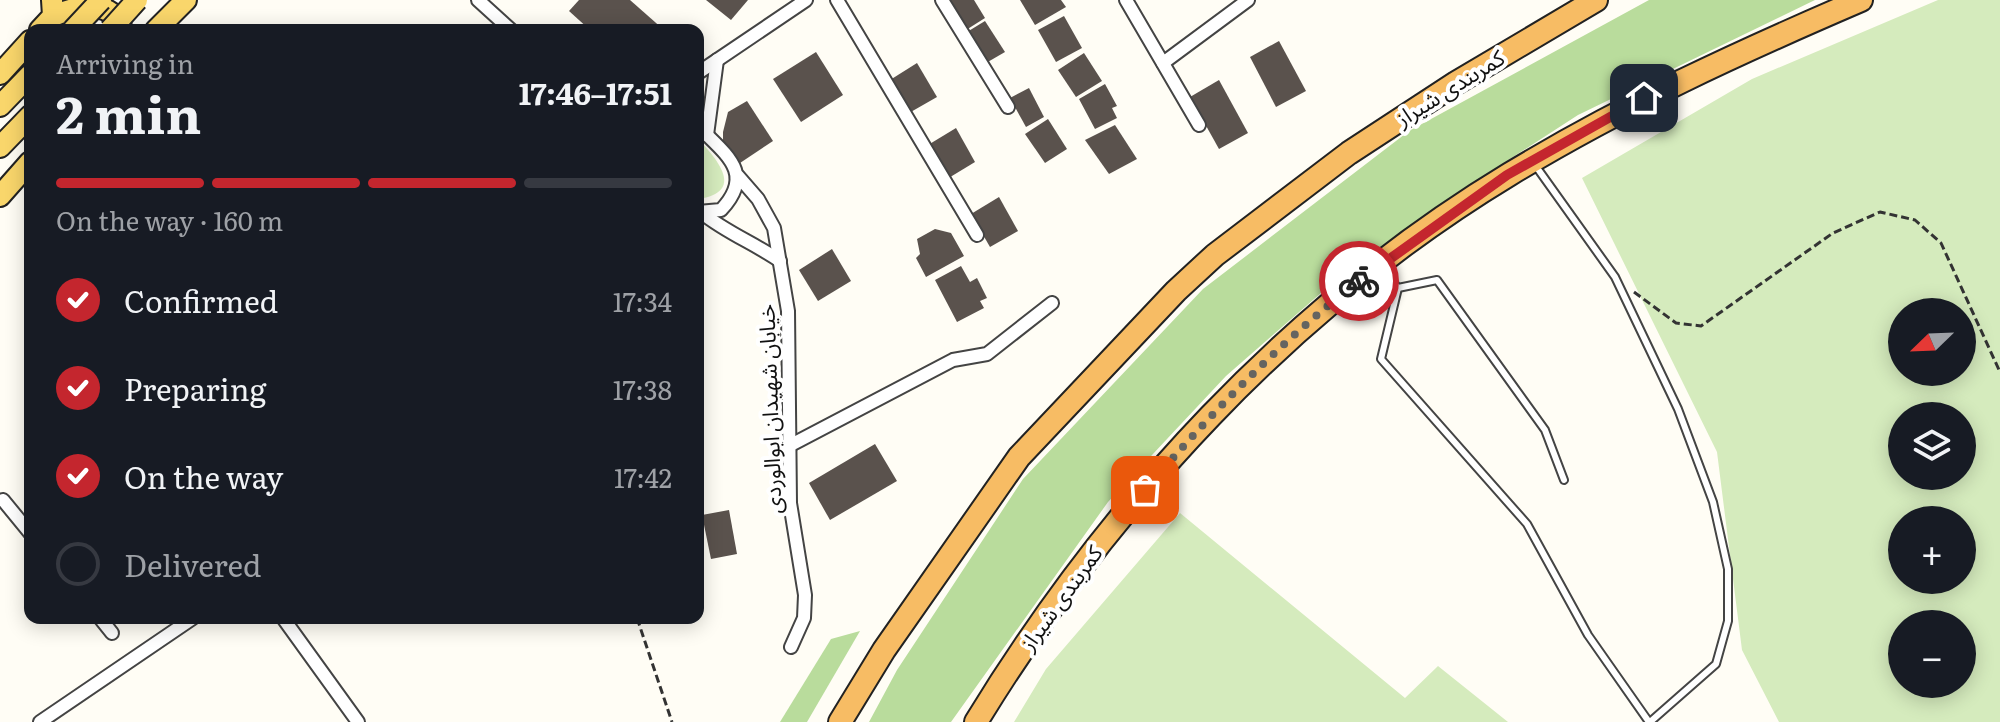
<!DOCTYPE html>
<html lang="en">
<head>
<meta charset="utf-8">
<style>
	body { margin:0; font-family:Literata,"Noto Sans Arabic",serif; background:#242831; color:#f1f3f6; height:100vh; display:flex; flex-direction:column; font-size:30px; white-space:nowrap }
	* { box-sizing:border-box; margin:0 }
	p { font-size:26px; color:#9ea1a6 }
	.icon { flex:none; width:44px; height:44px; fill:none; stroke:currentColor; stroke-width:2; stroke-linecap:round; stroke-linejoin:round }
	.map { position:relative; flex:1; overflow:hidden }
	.drawer { position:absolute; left:24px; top:24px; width:680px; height:600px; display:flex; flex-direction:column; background:#171b24; border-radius:16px; box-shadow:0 4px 20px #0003 }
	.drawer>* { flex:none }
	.needle { width:52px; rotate:247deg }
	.fabs { position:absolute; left:1888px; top:298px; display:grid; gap:16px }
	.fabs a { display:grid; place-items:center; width:88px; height:88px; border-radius:50%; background:#171b24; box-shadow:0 4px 20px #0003; font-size:40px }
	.pin { position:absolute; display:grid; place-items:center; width:68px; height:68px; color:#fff; margin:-34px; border-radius:16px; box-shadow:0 4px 12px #0006 }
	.courier { position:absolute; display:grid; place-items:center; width:80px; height:80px; margin:-40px; border:6px solid #c4262e; border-radius:50%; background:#fff; color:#222; box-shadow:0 2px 10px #0007 }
	.head em { font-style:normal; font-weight:700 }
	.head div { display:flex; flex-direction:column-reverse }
	.head { display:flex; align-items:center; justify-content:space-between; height:136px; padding:0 32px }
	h1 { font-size:52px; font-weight:700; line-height:60px }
	.bar { display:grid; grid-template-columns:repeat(4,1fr); gap:12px 8px; align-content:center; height:96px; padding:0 32px }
	.bar i { height:10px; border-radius:6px; background:#363941 }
	.bar .active { background:#c4262e }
	.bar p { grid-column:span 4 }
	ol { padding:0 32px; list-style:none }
	li { display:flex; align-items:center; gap:24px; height:88px }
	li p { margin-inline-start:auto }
	li .icon { padding:8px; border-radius:50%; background:#c4262e; color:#fff; stroke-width:4 }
	li:last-child { color:#9ea1a6 }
	li i { width:44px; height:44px; border:4px solid #363941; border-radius:50% }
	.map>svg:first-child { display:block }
	.green { fill:#d5ebbd; fill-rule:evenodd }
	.forest { fill:#b9dc9c }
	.building { fill:#5a524d }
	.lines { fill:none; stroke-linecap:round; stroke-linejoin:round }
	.service-casing { stroke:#444; stroke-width:10 }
	.minor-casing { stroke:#444; stroke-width:16 }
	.primary-casing { stroke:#222; stroke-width:24 }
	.trunk-casing { stroke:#222; stroke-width:26 }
	.path { stroke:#333; stroke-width:3; stroke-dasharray:8 4; stroke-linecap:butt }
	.service { stroke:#fff; stroke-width:6 }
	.minor { stroke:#fff; stroke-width:12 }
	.primary { stroke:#f9d66b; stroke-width:20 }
	.trunk { stroke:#f7bc64; stroke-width:22 }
	.primary-bridge-casing { stroke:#222; stroke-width:24; stroke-linecap:butt }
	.primary-bridge { stroke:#f9d66b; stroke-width:20 }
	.done { stroke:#646461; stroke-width:8; stroke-dasharray:0 14.4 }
	.route { stroke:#c4262e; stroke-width:10 }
	.labels { text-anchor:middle; stroke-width:8; stroke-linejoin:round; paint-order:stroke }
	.street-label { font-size:22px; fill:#111; stroke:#fff }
</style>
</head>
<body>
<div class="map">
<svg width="2000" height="722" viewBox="0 0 2000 722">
	<rect width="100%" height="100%" fill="#fffdf5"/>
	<g class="green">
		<path d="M1938,0H2000V722H1779L1742,650L1717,452L1582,178L1752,79ZM1902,312H1962V372H1902ZM1962,416V476H1902V416ZM1902,520H1962V580H1902ZM1902,624H1962V684H1902Z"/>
		<path d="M698,139C717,159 746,192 698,199Z"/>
		<polygon points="1180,513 1405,698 1438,666 1508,722 1014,722 1046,669"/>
	</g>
	<g class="forest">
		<polygon points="1649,0 1815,0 1578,115 1465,188 1329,286 1226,376 1108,502 951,722 869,722 897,670 1023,479 1203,289 1409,131"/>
		<polygon points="860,631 807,722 780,722 831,639"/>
	</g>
	<g class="building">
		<polygon points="579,0 630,0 664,30 590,30 569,11"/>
		<polygon points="706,0 748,0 731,20"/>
		<polygon points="948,0 974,0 985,18 966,30"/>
		<polygon points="1020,0 1061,0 1066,7 1035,25"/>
		<polygon points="1064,16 1082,48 1056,62 1038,30"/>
		<polygon points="985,21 1005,52 986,63 967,32"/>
		<polygon points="1279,41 1306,91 1276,107 1250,57"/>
		<polygon points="816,52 843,95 801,122 773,79"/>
		<polygon points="1084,53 1102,81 1076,97 1058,70"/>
		<polygon points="917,63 937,97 909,113 890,80"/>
		<polygon points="1219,80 1248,133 1219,149 1190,97"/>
		<polygon points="1105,84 1117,106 1112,108 1117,118 1095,129 1079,99"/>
		<polygon points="1029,88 1044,117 1026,127 1010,98"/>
		<polygon points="747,101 773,141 737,165 723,145 723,132 728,112"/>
		<polygon points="1048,119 1067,149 1045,163 1025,134"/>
		<polygon points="1115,125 1137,159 1109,174 1085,140"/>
		<polygon points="956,128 975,162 947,179 928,145"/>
		<polygon points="999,197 1018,231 990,247 971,214"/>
		<polygon points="935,229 951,233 964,256 926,277 916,258 920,254 917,239"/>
		<polygon points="832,249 851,281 818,301 799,270"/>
		<polygon points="961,266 970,282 977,278 987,298 980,301 984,308 957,322 935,280"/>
		<polygon points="875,444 897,481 830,520 809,483"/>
		<polygon points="729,510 737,554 711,559 702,515"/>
	</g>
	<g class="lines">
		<defs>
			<g id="service">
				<polyline points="1535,165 1615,277 1678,409 1713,502 1728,569 1728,621 1716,664 1650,722"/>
				<polyline points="1381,268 1398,288 1437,280 1545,430 1564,480"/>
				<polyline points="1398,288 1381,359 1527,524 1588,635 1649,722"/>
			</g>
			<g id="minor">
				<polyline points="478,0 511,30"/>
				<polyline points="837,0 977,235"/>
				<polyline points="942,0 1008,107"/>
				<polyline points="1126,0 1199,125"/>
				<polyline points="1163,63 1248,0"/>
				<polyline points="698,73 806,0"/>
				<path d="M698,126C725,154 756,173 721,210L698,212"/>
				<polyline points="707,135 717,60"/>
				<polyline points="738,176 758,199 774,228 788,311 790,503 805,595 804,618 791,647"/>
				<path d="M702,213C727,233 754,243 780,261"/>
				<polyline points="787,447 953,360 987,354 1052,303"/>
				<polyline points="3,500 30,533"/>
				<polyline points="100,618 112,633"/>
				<polyline points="283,618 358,722"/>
				<polyline points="40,722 193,618"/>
			</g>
			<g id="primary">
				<path d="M53,16C81,4 115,0 122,30"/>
				<polyline points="40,30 53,16 52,0"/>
				<polyline points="156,30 186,0"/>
				<polyline points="0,74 30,41"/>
				<polyline points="0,106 30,75"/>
				<polyline points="0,147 30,116"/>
				<polyline points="0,196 30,162"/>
			</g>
			<g id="trunk">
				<polyline points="840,722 884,650 1019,457 1176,291 1215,255 1349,153 1456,83 1596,0"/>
				<path d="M976,722C1109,504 1290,307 1510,174C1622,106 1740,52 1861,0"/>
			</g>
		</defs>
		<use href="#service" class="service-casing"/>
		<use href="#minor" class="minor-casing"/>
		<use href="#primary" class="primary-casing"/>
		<use href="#trunk" class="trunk-casing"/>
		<g class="path">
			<polyline points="1634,292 1676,323 1701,326 1833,233 1880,212 1915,220 1941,243 2000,372"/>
			<polyline points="637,618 672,722"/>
		</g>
		<use href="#service" class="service"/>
		<use href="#minor" class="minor"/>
		<use href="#primary" class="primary"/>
		<use href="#trunk" class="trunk"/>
		<defs>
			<g id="primary-bridge">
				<polyline points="73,30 101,0"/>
				<polyline points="110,30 137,0"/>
			</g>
		</defs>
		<use href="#primary-bridge" class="primary-bridge-casing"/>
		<use href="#primary-bridge" class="primary-bridge"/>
	</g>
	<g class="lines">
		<path class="done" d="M1145,490C1210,414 1280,342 1359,281"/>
		<polyline class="route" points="1359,281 1507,175 1644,98"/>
	</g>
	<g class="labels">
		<g class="street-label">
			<text transform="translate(1450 88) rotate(-32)" y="8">کمربندی شیراز</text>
			<text transform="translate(770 409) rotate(-92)" y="8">خیابان شهیدان ابوالوردی</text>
			<text transform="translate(1061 598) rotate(-54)" y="8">کمربندی شیراز</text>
		</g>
	</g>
</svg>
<div class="fabs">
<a><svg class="needle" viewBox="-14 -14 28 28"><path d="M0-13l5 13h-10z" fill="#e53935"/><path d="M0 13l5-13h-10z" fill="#9ea1a6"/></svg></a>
<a><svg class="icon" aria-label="layers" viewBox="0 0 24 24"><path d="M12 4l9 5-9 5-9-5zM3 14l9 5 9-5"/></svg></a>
<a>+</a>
<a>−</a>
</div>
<div class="pin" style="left:1145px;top:490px;background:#ea580c"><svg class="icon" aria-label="bag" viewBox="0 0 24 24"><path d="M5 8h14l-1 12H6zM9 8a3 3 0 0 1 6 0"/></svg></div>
<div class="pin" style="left:1644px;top:98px;background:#1f2937"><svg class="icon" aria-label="home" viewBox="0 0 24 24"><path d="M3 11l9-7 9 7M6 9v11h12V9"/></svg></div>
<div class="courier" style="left:1359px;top:281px"><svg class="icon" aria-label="bike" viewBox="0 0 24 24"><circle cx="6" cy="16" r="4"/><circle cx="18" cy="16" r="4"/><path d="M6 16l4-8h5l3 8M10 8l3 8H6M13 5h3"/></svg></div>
<section class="drawer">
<div class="head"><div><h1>2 min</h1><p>Arriving in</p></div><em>17:46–17:51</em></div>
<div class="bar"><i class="active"></i><i class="active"></i><i class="active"></i><i></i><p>On the way · 160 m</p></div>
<ol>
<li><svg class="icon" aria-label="check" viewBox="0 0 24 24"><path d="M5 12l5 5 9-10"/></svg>Confirmed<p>17:34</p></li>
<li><svg class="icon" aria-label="check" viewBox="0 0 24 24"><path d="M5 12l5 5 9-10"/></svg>Preparing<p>17:38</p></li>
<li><svg class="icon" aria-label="check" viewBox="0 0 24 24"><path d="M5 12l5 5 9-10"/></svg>On the way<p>17:42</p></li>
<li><i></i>Delivered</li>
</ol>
</section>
</div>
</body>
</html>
